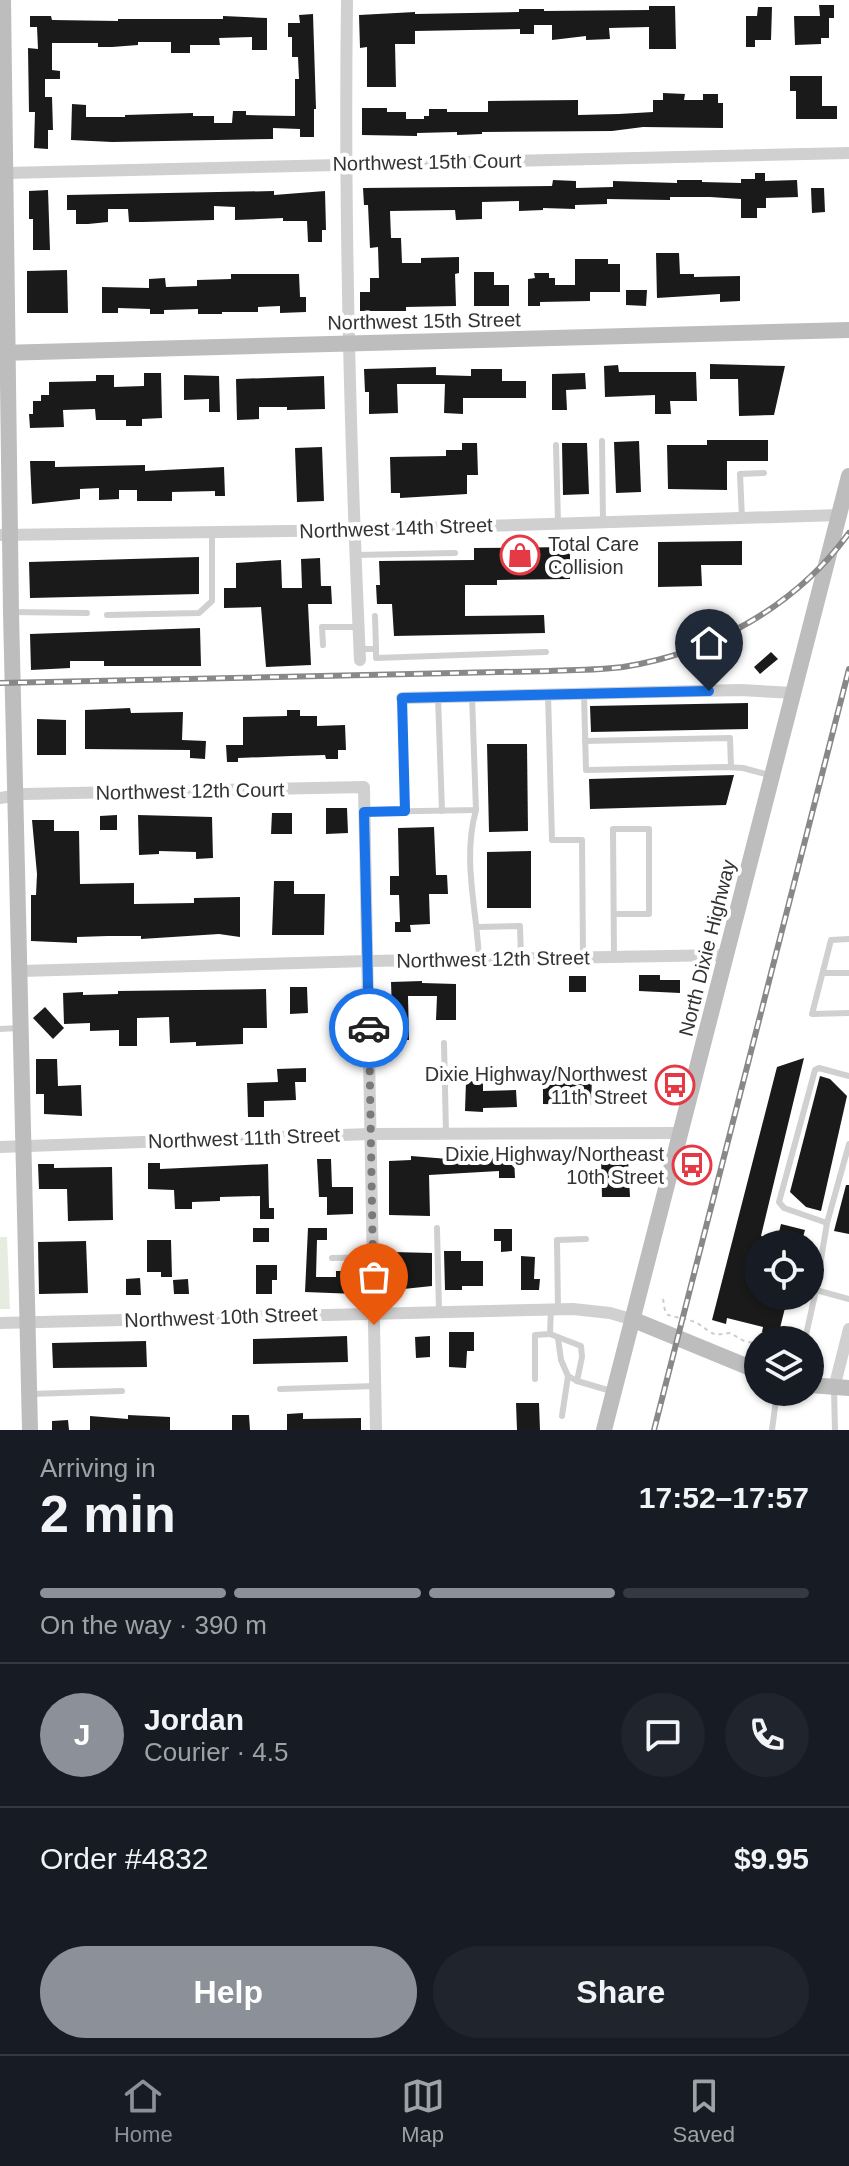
<!DOCTYPE html>
<html lang="en">
<head>
<meta charset="utf-8">
<style>
	body { margin:0; font-family:Arial,sans-serif; background:#20242c; color:#f1f3f6; height:100vh; display:flex; flex-direction:column; font-size:30px; white-space:nowrap }
	* { box-sizing:border-box; margin:0 }
	p { font-size:26px; color:#9ea1a6 }
	.icon { flex:none; width:44px; height:44px; fill:none; stroke:currentColor; stroke-width:2; stroke-linecap:round; stroke-linejoin:round }
	.map { position:relative; height:1430px; overflow:hidden }
	.panel { display:flex; flex-direction:column; background:#171b24; flex:1 }
	.panel>* { flex:none }
	.tools { position:absolute; left:744px; top:1230px; display:grid; gap:16px }
	.tools a { display:grid; place-items:center; width:80px; height:80px; border-radius:50%; background:#171b24; box-shadow:0 2px 6px #0004; font-size:40px }
	.pin { position:absolute; display:grid; place-items:center; width:68px; height:68px; color:#fff; margin:-82px -34px; border-radius:50% 50% 50% 0; rotate:-45deg; box-shadow:0 0 8px #0007 }
	.pin .icon { rotate:45deg }
	.courier { position:absolute; display:grid; place-items:center; width:80px; height:80px; margin:-40px; border:6px solid #1a73e8; border-radius:50%; background:#fff; color:#222; box-shadow:0 2px 10px #0007 }
	.overview em { font-style:normal; font-weight:700 }
	.overview div { display:flex; flex-direction:column-reverse }
	.overview { display:flex; align-items:center; justify-content:space-between; height:136px; padding:0 40px }
	h1 { font-size:52px; font-weight:700; line-height:60px }
	.bar { display:grid; grid-template-columns:repeat(4,1fr); gap:12px 8px; align-content:center; height:96px; padding:0 40px }
	.bar i { height:10px; border-radius:6px; background:#363941 }
	.bar .on { background:#8c9099 }
	.bar p { grid-column:span 4 }
	.line { display:flex; align-items:center; gap:20px; padding:0 40px; border-top:2px solid #363941 }
	.line div { flex:1 }
	.round { display:grid; place-items:center; flex:none; width:84px; height:84px; border-radius:42px; background:#20242c }
	.cta { display:flex; gap:16px; margin-top:auto; padding:16px 40px }
	.cta a { flex:1; height:92px; border-radius:48px; background:#8c9099; color:#fff; font-size:32px; font-weight:700; line-height:92px; text-align:center }
	.cta a+a { background:#20242c; color:#f1f3f6 }
	.tabs { display:flex; justify-content:space-around; align-items:center; height:112px; border-top:2px solid #363941; background:#171b24; font-size:22px; color:#9ea1a6 }
	.tabs a { display:grid; justify-items:center; gap:4px }
	.tabs .on { color:#8c9099 }
	.map>svg:first-child { display:block }
	.green { fill:#e6ecdf }
	.building { fill:#1a1a1a }
	.lines { fill:none; stroke-linecap:round; stroke-linejoin:round }
	.path { stroke:#cdcdcd; stroke-width:2; stroke-dasharray:4 4; stroke-linecap:butt }
	.lane { stroke:#d0d0d0; stroke-width:6 }
	.street { stroke:#d0d0d0; stroke-width:12 }
	.secondary { stroke:#bdbdbd; stroke-width:16 }
	.rail-casing { stroke:#888; stroke-width:6 }
	.rail { stroke:#fff; stroke-width:3; stroke-dasharray:9; stroke-linecap:butt }
	.done { stroke:#7a7a7a; stroke-width:8; stroke-dasharray:0 14.4 }
	.route { stroke:#1a73e8; stroke-width:10 }
	.labels { text-anchor:middle; stroke-width:8; stroke-linejoin:round; paint-order:stroke }
	.street-label { font-size:20px; fill:#333; stroke:#fff }
	.poi-label { font-size:20px; fill:#333; stroke:#fff; text-anchor:end }
</style>
</head>
<body>
<div class="map">
<svg width="849" height="1430" viewBox="0 0 849 1430">
	<rect width="100%" height="100%" fill="#fff"/>
	<polygon class="green" points="0,1237 7,1237 10,1309 0,1309"/>
	<g class="building">
		<polygon points="819,5 834,5 834,18 829,18 829,38 821,38 821,44 795,45 794,16 820,16"/>
		<polygon points="649,6 675,6 676,49 649,49 649,27 609,28 610,39 586,40 586,36 552,40 552,25 534,25 534,34 520,34 520,29 415,31 415,44 395,44 396,87 367,87 367,47 360,48 359,15 415,12 415,14 519,12 519,9 544,9 544,11 649,10"/>
		<polygon points="758,7 772,7 771,40 755,40 755,47 746,47 746,16 757,16"/>
		<polygon points="313,14 316,109 314,109 314,137 300,137 300,129 273,128 273,139 112,142 71,140 72,104 86,105 86,117 125,117 125,115 193,113 193,116 214,116 214,123 232,123 233,111 246,111 246,115 295,116 295,79 299,79 298,57 292,57 292,37 288,37 288,23 300,23 299,15"/>
		<polygon points="30,16 51,16 52,20 118,21 118,19 223,19 223,16 267,18 267,50 252,50 252,37 219,38 220,45 190,45 190,53 171,53 171,42 138,42 138,45 112,47 98,47 98,43 52,43 52,70 60,71 60,79 45,79 45,97 52,97 53,130 48,130 48,149 34,148 35,112 29,112 28,48 38,49 37,27 30,27"/>
		<polygon points="790,76 822,76 822,106 837,106 837,119 796,119 796,91 790,91"/>
		<polygon points="663,93 685,94 684,100 703,100 703,94 718,94 718,103 723,103 723,128 643,127 612,131 482,132 482,134 457,135 457,132 417,133 417,136 362,135 362,108 387,108 387,112 406,112 406,119 424,119 424,116 429,116 429,109 447,109 447,112 488,112 488,101 578,100 578,115 619,114 653,112 653,100 663,100"/>
		<polygon points="755,173 765,173 765,181 797,180 798,197 766,198 766,208 757,208 757,218 741,218 741,199 710,197 670,197 670,200 607,199 607,204 575,205 575,209 543,208 543,210 519,211 519,201 482,202 482,219 456,220 455,210 390,211 391,238 401,238 402,263 421,263 421,258 459,257 459,273 455,274 456,306 406,307 406,311 360,311 360,292 370,292 370,278 379,278 378,247 370,248 368,205 364,205 363,188 552,186 553,180 576,181 576,188 613,187 613,181 677,183 677,180 702,180 702,182 741,183 741,179 755,179"/>
		<polygon points="811,188 824,188 825,212 812,213"/>
		<polygon points="48,190 50,250 33,250 33,219 29,219 29,191"/>
		<polygon points="274,191 274,195 325,191 326,230 322,230 322,242 308,242 307,221 283,221 283,218 235,220 235,207 214,206 214,220 143,222 129,222 128,209 108,209 108,222 88,224 76,224 76,210 67,210 67,195"/>
		<polygon points="656,253 679,253 680,274 694,274 694,277 740,276 740,301 720,302 720,294 657,298"/>
		<polygon points="575,259 608,259 608,264 620,264 620,292 590,292 590,301 540,302 540,306 528,306 528,279 535,278 534,273 549,273 549,278 555,278 555,285 575,285"/>
		<polygon points="67,270 68,313 27,313 27,271"/>
		<polygon points="474,272 494,272 494,285 509,285 509,306 474,306"/>
		<polygon points="231,274 299,274 300,297 306,297 306,312 280,313 280,306 258,307 258,312 222,312 222,314 198,314 198,309 164,310 164,314 150,314 150,309 118,308 118,313 102,313 102,287 149,288 149,279 165,278 166,287 197,286 197,280 231,279"/>
		<polygon points="626,290 647,290 646,306 626,305"/>
		<polygon points="710,364 785,366 774,415 739,416 738,379 710,379"/>
		<polygon points="618,365 619,372 696,372 697,401 670,401 671,414 655,414 655,395 605,397 604,366"/>
		<polygon points="436,367 436,375 471,376 471,369 502,369 502,381 526,381 526,398 463,398 463,414 444,413 445,384 397,384 398,413 369,414 369,392 365,392 364,369"/>
		<polygon points="144,373 161,373 162,418 142,419 142,426 126,426 126,420 96,420 95,409 63,410 64,427 30,428 29,414 33,414 33,401 41,401 41,395 49,395 49,382 96,381 96,375 114,375 114,387 144,386"/>
		<polygon points="585,373 586,389 566,390 567,410 552,410 552,374"/>
		<polygon points="184,375 219,376 220,412 209,412 209,399 184,400"/>
		<polygon points="324,376 325,409 287,410 287,407 259,407 259,419 237,420 236,379"/>
		<polygon points="707,440 768,440 768,461 727,461 727,490 668,489 667,445 707,445"/>
		<polygon points="639,441 641,492 616,493 614,442"/>
		<polygon points="462,443 477,443 478,475 467,475 467,494 400,498 400,493 391,493 390,457 446,456 446,450 462,450"/>
		<polygon points="562,443 587,443 589,494 563,495"/>
		<polygon points="322,447 324,501 297,502 295,448"/>
		<polygon points="30,461 55,461 55,467 145,465 145,471 224,467 225,496 215,496 215,491 172,492 172,501 137,501 137,490 119,490 119,499 99,500 99,488 80,489 80,499 32,504"/>
		<polygon points="742,541 742,565 701,565 702,586 658,587 658,542"/>
		<polygon points="570,547 570,579 497,580 497,585 465,585 465,616 544,615 545,633 394,636 392,604 377,604 376,585 380,585 379,561 474,560 474,548"/>
		<polygon points="199,557 199,594 30,598 29,562"/>
		<polygon points="320,558 321,586 331,586 332,604 308,604 311,665 266,667 261,607 224,608 224,588 236,588 236,563 281,560 282,588 302,588 301,559"/>
		<polygon points="200,628 201,666 104,666 104,661 70,661 70,668 31,670 30,634"/>
		<polygon points="771,652 778,659 760,674 754,667"/>
		<polygon points="748,703 748,729 591,732 590,706"/>
		<polygon points="130,708 131,713 183,712 182,740 206,741 205,759 190,758 190,750 85,749 85,710"/>
		<polygon points="287,710 300,710 300,716 317,716 317,726 345,725 346,750 338,750 338,759 326,759 325,755 291,756 238,758 238,762 227,762 226,745 243,745 243,717 287,716"/>
		<polygon points="37,719 66,720 66,755 37,755"/>
		<polygon points="487,744 527,744 528,831 489,832"/>
		<polygon points="734,775 726,805 590,809 589,779"/>
		<polygon points="326,808 347,808 348,833 326,834"/>
		<polygon points="272,813 292,813 292,834 271,834"/>
		<polygon points="117,815 117,830 100,830 100,816"/>
		<polygon points="138,815 212,817 213,858 196,859 196,852 159,851 159,854 139,855"/>
		<polygon points="32,820 54,820 54,831 79,831 80,884 134,883 134,904 194,903 194,898 240,897 240,937 219,934 141,939 141,936 108,936 77,937 77,943 31,941 31,895 36,895 37,874"/>
		<polygon points="434,827 436,875 447,875 448,894 429,894 430,924 410,925 411,932 395,932 395,922 400,922 399,895 390,895 390,876 399,876 398,828"/>
		<polygon points="531,851 531,908 487,908 487,852"/>
		<polygon points="274,881 294,881 294,894 325,894 324,935 272,935"/>
		<polygon points="639,975 660,975 660,980 680,980 680,993 639,991"/>
		<rect x="569" y="976" width="17" height="16"/>
		<polygon points="422,981 422,983 456,984 456,1020 436,1020 437,996 408,996 409,1040 393,1040 391,982"/>
		<polygon points="290,987 307,987 308,1013 290,1014"/>
		<polygon points="266,989 267,1028 243,1028 243,1044 196,1046 196,1042 170,1043 169,1017 137,1018 137,1046 119,1046 119,1030 90,1031 90,1023 64,1024 63,993 83,992 83,995 118,994 118,991"/>
		<polygon points="45,1007 64,1028 53,1039 33,1018"/>
		<polygon points="804,1058 761,1236 777,1240 781,1224 805,1230 801,1244 758,1244 758,1296 788,1296 778,1336 762,1332 763,1327 727,1318 726,1324 712,1320 777,1067"/>
		<polygon points="36,1059 57,1059 58,1086 81,1085 82,1116 44,1114 44,1094 36,1094"/>
		<polygon points="306,1068 306,1082 295,1082 296,1100 264,1101 264,1117 248,1117 247,1083 278,1082 277,1069"/>
		<polygon points="571,1076 592,1076 591,1105 543,1104 543,1081 571,1080"/>
		<polygon points="820,1076 830,1079 847,1096 821,1211 806,1207 790,1192"/>
		<polygon points="466,1081 483,1082 483,1091 516,1090 517,1107 483,1108 483,1112 465,1111"/>
		<polygon points="411,1156 461,1160 514,1157 515,1178 499,1178 499,1171 429,1175 430,1216 389,1215 389,1161 411,1160"/>
		<polygon points="628,1158 630,1197 602,1197 601,1159"/>
		<polygon points="317,1159 331,1159 332,1187 353,1187 353,1214 327,1215 327,1197 319,1197"/>
		<polygon points="148,1163 160,1163 160,1169 268,1164 269,1208 274,1208 274,1219 260,1219 260,1196 220,1197 220,1201 192,1202 192,1209 175,1209 174,1190 148,1189"/>
		<polygon points="38,1164 54,1164 54,1168 112,1167 113,1220 68,1221 67,1189 39,1189"/>
		<polygon points="846,1185 849,1185 849,1234 834,1231"/>
		<rect x="253" y="1228" width="16" height="14"/>
		<polygon points="308,1228 327,1228 327,1240 317,1240 316,1277 336,1277 336,1271 346,1271 346,1264 356,1264 356,1294 305,1292"/>
		<polygon points="494,1229 512,1229 512,1251 501,1252 501,1241 494,1241"/>
		<polygon points="147,1240 171,1240 172,1277 161,1277 161,1272 147,1272"/>
		<polygon points="86,1241 88,1293 39,1294 38,1242"/>
		<polygon points="444,1251 461,1251 461,1261 483,1261 483,1286 462,1286 462,1290 445,1290"/>
		<polygon points="393,1252 432,1253 432,1286 394,1290"/>
		<polygon points="521,1256 535,1257 534,1279 540,1279 539,1290 521,1290"/>
		<polygon points="256,1265 277,1265 277,1280 272,1280 272,1294 256,1294"/>
		<polygon points="140,1278 141,1295 126,1295 126,1279"/>
		<polygon points="188,1279 189,1294 174,1294 173,1280"/>
		<polygon points="449,1332 474,1332 474,1351 467,1351 466,1368 449,1367"/>
		<polygon points="347,1336 348,1362 253,1364 253,1339"/>
		<polygon points="430,1336 430,1357 416,1358 415,1337"/>
		<polygon points="146,1341 147,1367 53,1368 52,1343"/>
		<polygon points="516,1403 539,1403 540,1430 517,1430"/>
		<polygon points="303,1413 303,1419 361,1418 361,1430 287,1430 287,1414"/>
		<polygon points="128,1415 170,1417 170,1430 90,1430 90,1416 128,1419"/>
		<polygon points="232,1415 249,1415 250,1430 232,1430"/>
		<polygon points="68,1420 69,1430 52,1430 52,1421"/>
	</g>
	<g class="lines">
		<g class="path">
			<path d="M663,1299L665,1311L668,1315C678,1318 692,1319 700,1325C714,1334 711,1336 730,1333L744,1341L758,1344"/>
			<polyline points="810,1366 825,1368"/>
		</g>
		<g class="lane">
			<polyline points="602,441 603,522"/>
			<polyline points="556,445 558,523"/>
			<polyline points="742,518 740,474 764,473"/>
			<polyline points="356,555 455,553"/>
			<polyline points="11,612 87,613"/>
			<polyline points="107,615 199,613 212,601 212,532"/>
			<polyline points="323,645 322,627 359,627"/>
			<polyline points="360,649 376,649 375,616"/>
			<polyline points="376,649 376,658 546,652"/>
			<polyline points="548,694 552,840 582,840 583,957"/>
			<polyline points="584,694 586,770 726,767 743,768 769,775"/>
			<polyline points="438,697 442,811"/>
			<polyline points="402,699 405,811"/>
			<polyline points="585,741 730,738 731,767"/>
			<path d="M476,810C462,859 477,910 479,959"/>
			<polyline points="366,812 476,810 472,696"/>
			<polyline points="614,914 649,914 649,829 613,829 614,957"/>
			<polyline points="478,927 520,926 521,958"/>
			<polyline points="849,939 831,940 812,1014 849,1013"/>
			<polyline points="823,973 849,973"/>
			<polyline points="0,1029 18,1028"/>
			<polyline points="444,1043 446,1134"/>
			<polyline points="849,1076 819,1068 815,1070 779,1202 784,1208 827,1223 816,1290 849,1299"/>
			<polyline points="827,1223 849,1144"/>
			<polyline points="437,1228 439,1311"/>
			<polyline points="332,1258 373,1257"/>
			<polyline points="558,1309 557,1240 586,1239"/>
			<polyline points="550,1334 581,1346 582,1357 577,1381 611,1391"/>
			<polyline points="806,1335 816,1290"/>
			<polyline points="558,1338 561,1360 568,1376"/>
			<polyline points="535,1379 535,1335 550,1334 551,1309"/>
			<polyline points="280,1389 376,1386"/>
			<polyline points="834,1390 835,1430"/>
			<polyline points="30,1394 122,1391"/>
			<polyline points="562,1416 568,1376 577,1381"/>
			<polyline points="772,1430 777,1392"/>
		</g>
		<g class="street">
			<path d="M347,0C344,220 350,440 360,660"/>
			<polyline points="6,173 849,153"/>
			<polyline points="0,535 355,530 839,515"/>
			<polyline points="402,698 740,690 793,693"/>
			<polyline points="0,798 24,794 364,787 376,1430"/>
			<polyline points="21,971 368,961 726,955"/>
			<polyline points="0,1147 370,1134 680,1133"/>
			<polyline points="0,1323 573,1309 610,1313 634,1320"/>
			<polyline points="834,1388 849,1329"/>
		</g>
		<g class="secondary">
			<polyline points="3,0 11,612 30,1430"/>
			<polyline points="0,353 849,330"/>
			<polyline points="634,1320 758,1371"/>
			<polyline points="810,1385 849,1388"/>
			<polyline points="604,1430 849,476"/>
		</g>
		<defs>
			<g id="rail">
				<path d="M0,683L550,671C574,670 599,670 623,667C712,653 796,606 849,533"/>
				<polyline points="654,1430 849,669"/>
			</g>
		</defs>
		<use href="#rail" class="rail-casing"/>
		<use href="#rail" class="rail"/>
	</g>
	<g class="lines">
		<polyline class="done" points="369,1028 374,1325"/>
		<polyline class="route" points="369,1028 364,812 405,811 402,698 709,691"/>
	</g>
	<defs>
		<symbol id="shop-ring" viewBox="-11 -11 22 22"><circle r="9.5" fill="#fff" stroke="#e63946" stroke-width="1.5"/><path d="M-5-2.5h2.3a2.7 3.5 0 0 1 5.4 0H5L5.5 6h-11ZM-1.5-2.5h3a1.5 2.3 0 0 0-3 0Z" fill="#e63946"/></symbol>
		<symbol id="bus-ring" viewBox="-11 -11 22 22"><circle r="9.5" fill="#fff" stroke="#e63946" stroke-width="1.5"/><path d="M-5-6H5V4H4V6H2V4H-2V6H-4V4H-5ZM-3.5-4V0h7V-4ZM-3.5 1.2v1.5H-2V1.2ZM2 1.2v1.5H3.5V1.2Z" fill="#e63946"/></symbol>
	</defs>
	<g fill-rule="evenodd">
		<use href="#shop-ring" x="498" y="533" width="44" height="44"/>
		<use href="#bus-ring" x="653" y="1063" width="44" height="44"/>
		<use href="#bus-ring" x="670" y="1143" width="44" height="44"/>
	</g>
	<g class="labels">
		<g class="street-label">
			<text transform="translate(427 162) rotate(-1)" y="7">Northwest 15th Court</text>
			<text transform="translate(424 321) rotate(-1)" y="7">Northwest 15th Street</text>
			<text transform="translate(396 528) rotate(-2)" y="7">Northwest 14th Street</text>
			<text transform="translate(190 791) rotate(-1)" y="7">Northwest 12th Court</text>
			<text transform="translate(707 948) rotate(-76)" y="7">North Dixie Highway</text>
			<text transform="translate(493 959) rotate(-1)" y="7">Northwest 12th Street</text>
			<text transform="translate(244 1138) rotate(-2)" y="7">Northwest 11th Street</text>
			<text transform="translate(221 1317) rotate(-2)" y="7">Northwest 10th Street</text>
		</g>
		<g class="poi-label">
			<text x="548" y="551" text-anchor="start">Total Care<tspan x="548" dy="23">Collision</tspan></text>
			<text x="647" y="1081">Dixie Highway/Northwest<tspan x="647" dy="23">11th Street</tspan></text>
			<text x="664" y="1161">Dixie Highway/Northeast<tspan x="664" dy="23">10th Street</tspan></text>
		</g>
	</g>
</svg>
<div class="tools">
<a><svg class="icon" aria-label="locate" viewBox="0 0 24 24"><circle cx="12" cy="12" r="6"/><path d="M12 2v4M12 18v4M2 12h4M18 12h4"/></svg></a>
<a><svg class="icon" aria-label="layers" viewBox="0 0 24 24"><path d="M12 4l9 5-9 5-9-5zM3 14l9 5 9-5"/></svg></a>
</div>
<div class="pin" style="left:374px;top:1325px;background:#ea580c"><svg class="icon" aria-label="bag" viewBox="0 0 24 24"><path d="M5 8h14l-1 12H6zM9 8a3 3 0 0 1 6 0"/></svg></div>
<div class="pin" style="left:709px;top:691px;background:#1f2937"><svg class="icon" aria-label="home" viewBox="0 0 24 24"><path d="M3 11l9-7 9 7M6 9v11h12V9"/></svg></div>
<div class="courier" style="left:369px;top:1028px"><svg class="icon" aria-label="car" viewBox="0 0 24 24"><path d="M5 17H2v-5l4-1 3-4h7l3 4 3 1v5h-3M9 17h6M6 11h13"/><circle cx="7" cy="17" r="2"/><circle cx="17" cy="17" r="2"/></svg></div>
</div>
<section class="panel">
<div class="overview"><div><h1>2 min</h1><p>Arriving in</p></div><em>17:52–17:57</em></div>
<div class="bar"><i class="on"></i><i class="on"></i><i class="on"></i><i></i><p>On the way · 390 m</p></div>
<div class="line" style="height:144px"><b class="round" style="background:#8c9099;color:#fff">J</b><div><b>Jordan</b><p>Courier · 4.5</p></div><a class="round"><svg class="icon" aria-label="chat" viewBox="0 0 24 24"><path d="M4 5h16v11H9l-5 4z"/></svg></a><a class="round"><svg class="icon" aria-label="phone" viewBox="0 0 24 24"><path d="M5 4h4l2 5-3 2q2 4 5 5l2-3 5 2v4C11 20 4 13 5 4z"/></svg></a></div>
<div class="line" style="height:104px"><div>Order #4832</div><b>$9.95</b></div>
<div class="cta"><a>Help</a><a>Share</a></div>
</section>
<nav class="tabs">
<a class="on"><svg class="icon" aria-label="home" viewBox="0 0 24 24"><path d="M3 11l9-7 9 7M6 9v11h12V9"/></svg>Home</a>
<a><svg class="icon" aria-label="map" viewBox="0 0 24 24"><path d="M3 6l6-2 6 2 6-2v14l-6 2-6-2-6 2zM9 4v14M15 6v14"/></svg>Map</a>
<a><svg class="icon" aria-label="saved" viewBox="0 0 24 24"><path d="M7 4h10v16l-5-4-5 4z"/></svg>Saved</a>
</nav>
</body>
</html>
